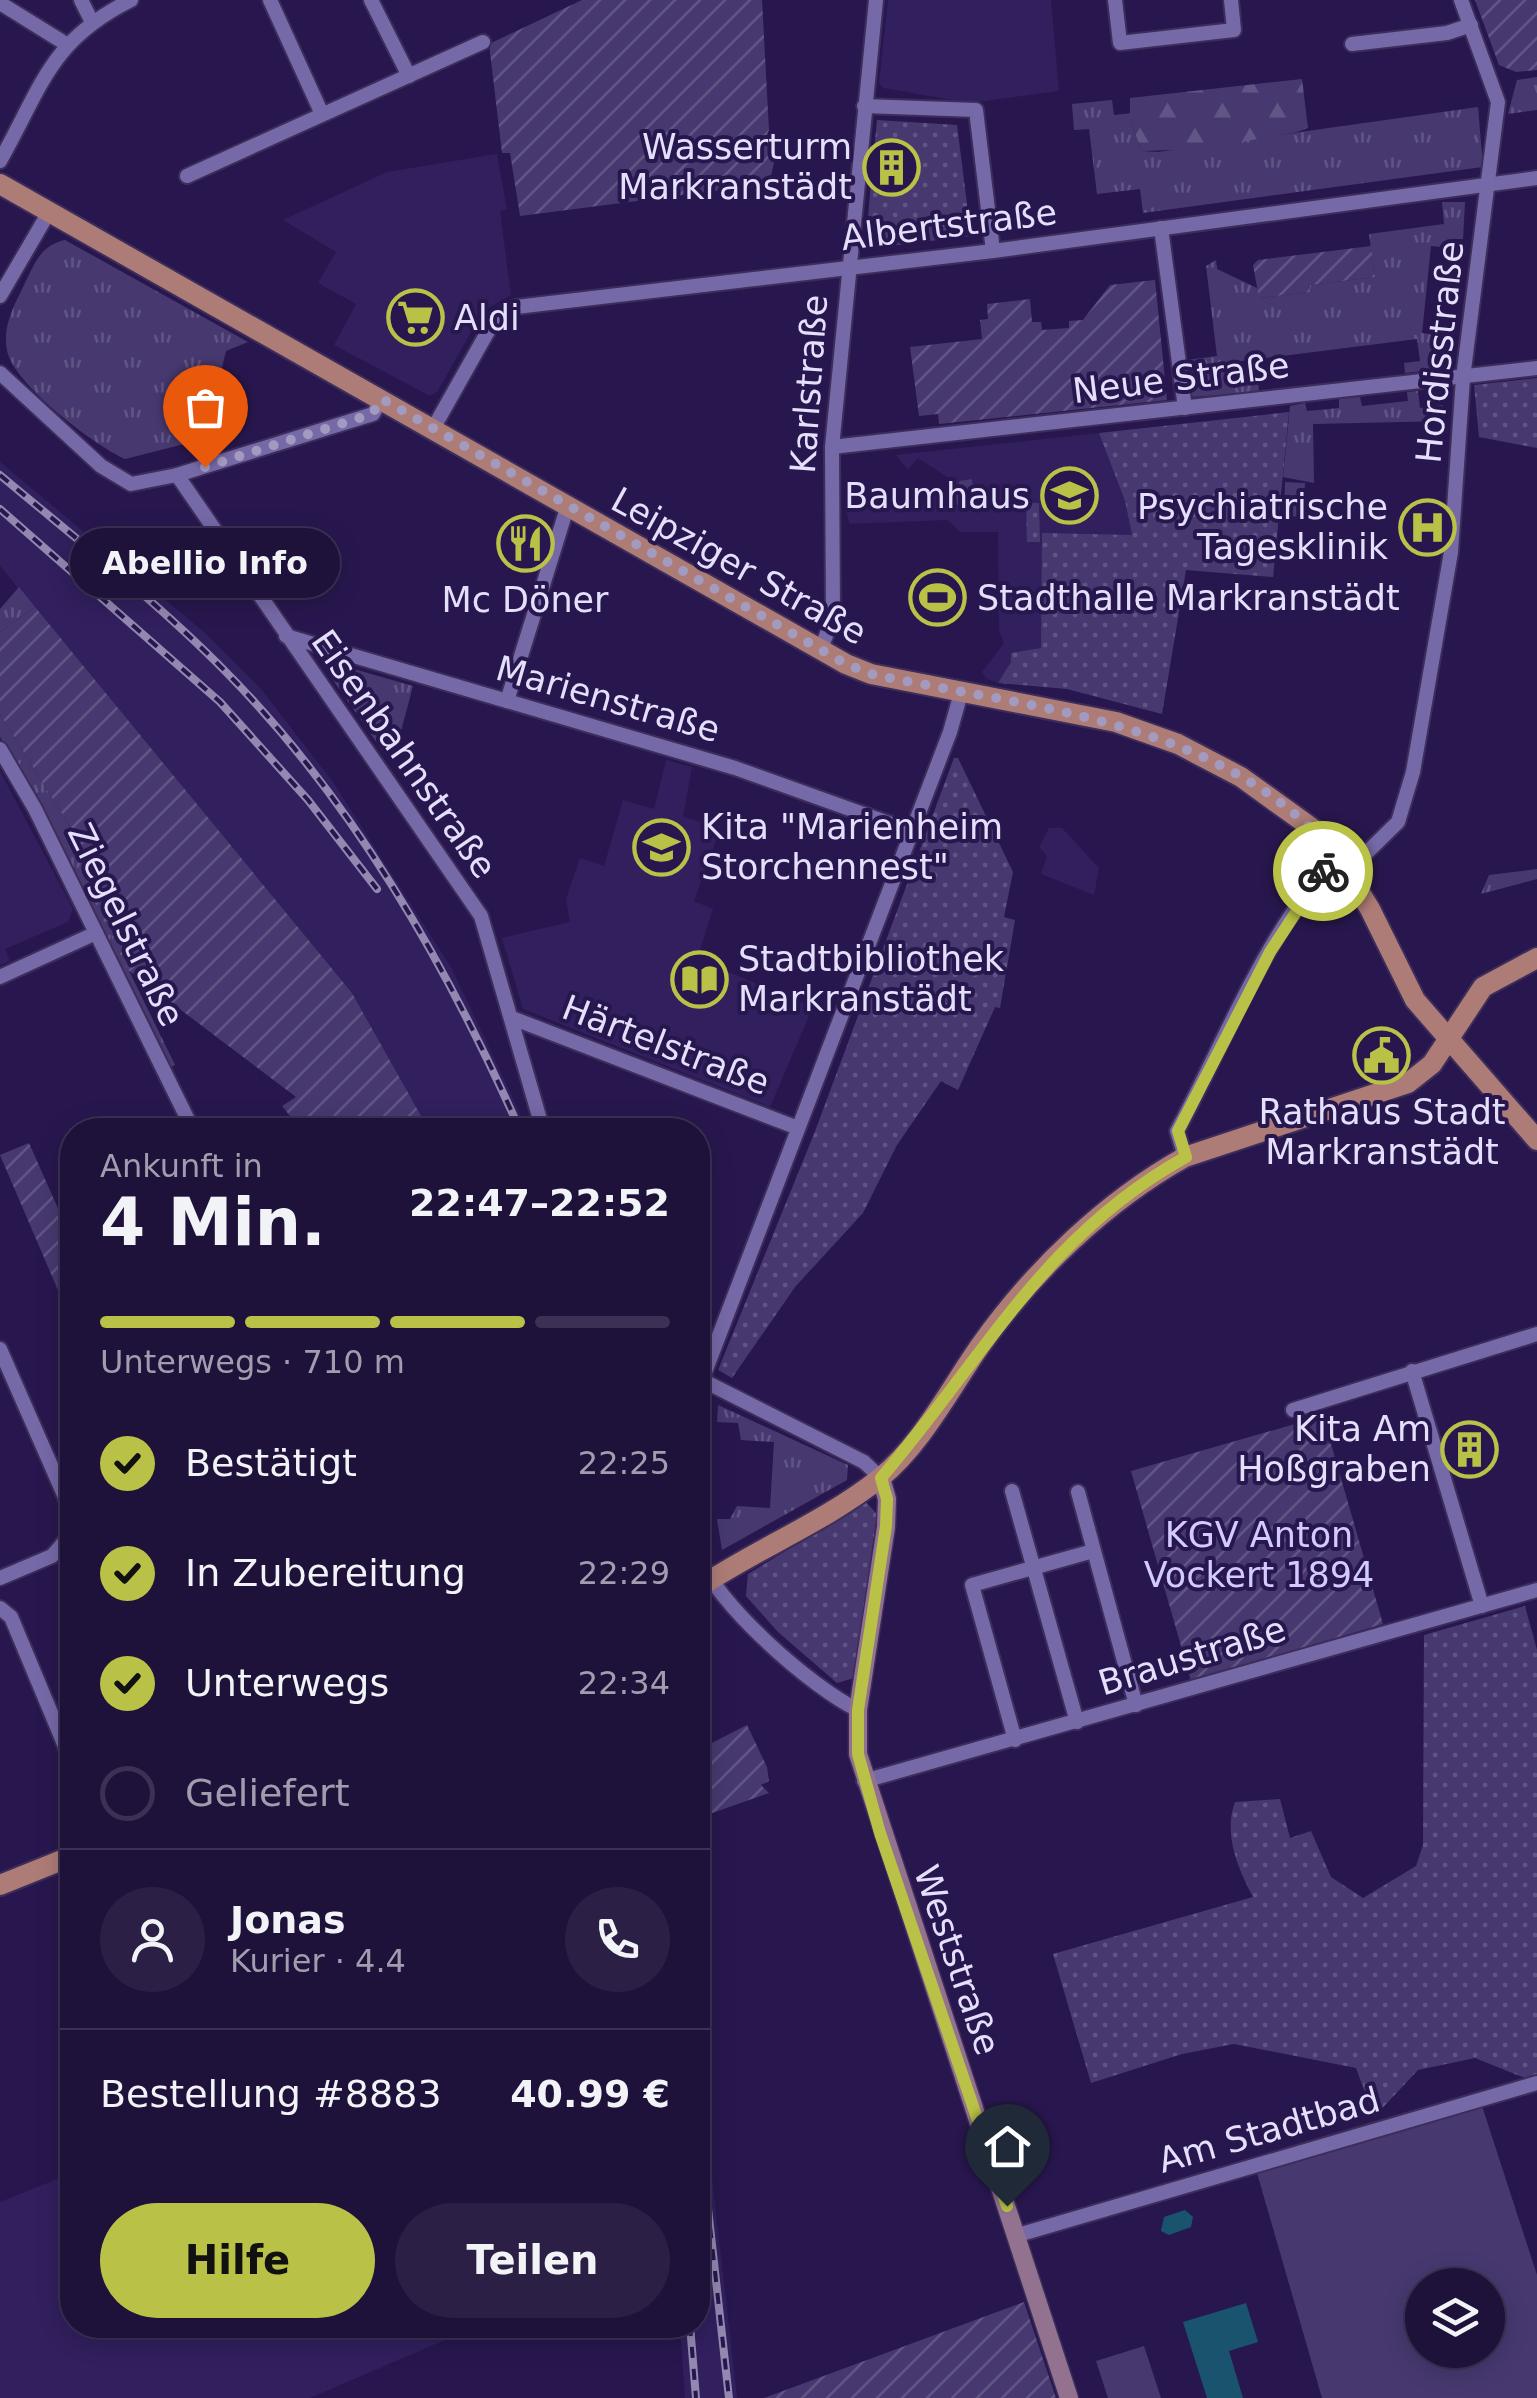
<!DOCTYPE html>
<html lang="de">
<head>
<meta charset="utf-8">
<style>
	body { margin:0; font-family:"DejaVu Sans",sans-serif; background:#2b1f45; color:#f1f3f6; height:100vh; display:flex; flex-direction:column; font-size:38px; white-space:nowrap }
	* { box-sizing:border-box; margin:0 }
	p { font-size:32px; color:#a19daf }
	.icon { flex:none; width:55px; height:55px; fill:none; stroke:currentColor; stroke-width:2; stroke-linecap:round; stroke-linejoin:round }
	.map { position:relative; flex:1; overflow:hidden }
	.sheet { position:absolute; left:60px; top:1118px; width:650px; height:1220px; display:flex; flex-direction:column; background:#1e113a; border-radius:40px; box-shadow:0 5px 25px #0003,0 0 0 2px #3c3154 }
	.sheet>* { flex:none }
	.buttons { position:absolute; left:1405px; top:2268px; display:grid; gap:20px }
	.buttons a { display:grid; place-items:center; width:100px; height:100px; border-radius:50%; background:#1e113a; box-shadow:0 5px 25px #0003,0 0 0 2px #3c3154; font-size:50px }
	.pin { position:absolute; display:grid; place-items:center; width:85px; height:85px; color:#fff; margin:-102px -42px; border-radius:50% 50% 50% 0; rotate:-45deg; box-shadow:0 0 10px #0007 }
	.pin .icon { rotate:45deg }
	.courier { position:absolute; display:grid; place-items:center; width:100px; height:100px; margin:-50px; border:8px solid #b9c146; border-radius:50%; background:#fff; color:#222; box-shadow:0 2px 12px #0007 }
	.bubble { position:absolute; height:70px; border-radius:35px; background:#1e113a; box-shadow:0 5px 25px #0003,0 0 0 2px #3c3154; font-size:32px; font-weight:800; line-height:70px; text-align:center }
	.summary em { font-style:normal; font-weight:800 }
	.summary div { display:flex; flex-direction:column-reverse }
	.summary { display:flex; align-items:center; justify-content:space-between; height:170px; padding:0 40px }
	h1 { font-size:65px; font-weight:800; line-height:75px }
	.bar { display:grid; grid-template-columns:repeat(4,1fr); gap:15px 10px; align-content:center; height:120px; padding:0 40px }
	.bar i { height:12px; border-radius:8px; background:#3c3154 }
	.bar .active { background:#b9c146 }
	.bar p { grid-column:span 4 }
	.line { display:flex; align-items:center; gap:25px; padding:0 40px; border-top:2px solid #3c3154 }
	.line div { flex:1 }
	.round { display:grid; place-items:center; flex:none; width:105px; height:105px; border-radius:52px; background:#2b1f45 }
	ol { padding:0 40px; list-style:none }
	li { display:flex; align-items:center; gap:30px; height:110px }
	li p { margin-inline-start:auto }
	li .icon { padding:10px; border-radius:50%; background:#b9c146; color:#111; stroke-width:4 }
	li:last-child { color:#a19daf }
	li i { width:55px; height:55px; border:5px solid #3c3154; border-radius:50% }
	.primary-button { display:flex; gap:20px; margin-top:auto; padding:20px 40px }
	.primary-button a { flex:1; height:115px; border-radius:60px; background:#b9c146; color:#111; font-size:40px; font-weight:800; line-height:115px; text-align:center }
	.primary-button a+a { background:#2b1f45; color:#f1f3f6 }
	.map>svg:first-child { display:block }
	.built { fill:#321f5e }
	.grass { fill:url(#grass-tufts) }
	.forest { fill:url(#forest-firs) }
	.park { fill:url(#park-dots) }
	.garden { fill:url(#garden-furrows) }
	.pitch { fill:#473970; fill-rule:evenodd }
	.water { fill:#19536e }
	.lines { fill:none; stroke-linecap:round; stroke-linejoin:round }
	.minor-casing { stroke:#3d2d5a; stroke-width:18 }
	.secondary-casing { stroke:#3d2d5a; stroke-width:21 }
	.primary-casing { stroke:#3d2d5a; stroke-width:24 }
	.minor { stroke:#7669a8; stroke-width:14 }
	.secondary { stroke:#92728f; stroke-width:18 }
	.primary { stroke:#ae7c77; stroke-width:20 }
	.rail-casing { stroke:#9288b0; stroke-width:8 }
	.rail { stroke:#28174e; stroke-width:4; stroke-dasharray:11; stroke-linecap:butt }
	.done { stroke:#a29abf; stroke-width:10; stroke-dasharray:0 18 }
	.route { stroke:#b9c146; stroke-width:12 }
	.labels { text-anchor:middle; stroke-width:8; stroke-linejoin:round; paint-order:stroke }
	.poi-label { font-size:35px; fill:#e4e0fc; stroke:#28174e; text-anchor:end }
	.street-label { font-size:35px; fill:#e4e0fc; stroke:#28174e }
	.park-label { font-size:35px; fill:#d3caff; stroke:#28174e }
</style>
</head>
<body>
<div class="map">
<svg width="1537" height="2398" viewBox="0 0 1537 2398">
	<defs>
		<pattern id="grass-tufts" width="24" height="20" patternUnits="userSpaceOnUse" patternTransform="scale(2.5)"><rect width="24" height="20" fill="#473970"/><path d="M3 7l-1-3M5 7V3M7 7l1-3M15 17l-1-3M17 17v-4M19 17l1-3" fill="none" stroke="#615585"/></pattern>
		<pattern id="forest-firs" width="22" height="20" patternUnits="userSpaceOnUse" patternTransform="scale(2.5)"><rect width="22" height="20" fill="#473970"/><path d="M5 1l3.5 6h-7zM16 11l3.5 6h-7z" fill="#615585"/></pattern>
		<pattern id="park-dots" width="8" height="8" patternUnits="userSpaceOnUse" patternTransform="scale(2.5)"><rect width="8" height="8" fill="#473970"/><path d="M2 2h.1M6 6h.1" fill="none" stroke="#615585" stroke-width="1.8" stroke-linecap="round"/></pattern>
		<pattern id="garden-furrows" width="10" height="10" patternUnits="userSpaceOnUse" patternTransform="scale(2.5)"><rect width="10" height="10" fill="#473970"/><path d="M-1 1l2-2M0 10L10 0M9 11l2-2" fill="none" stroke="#615585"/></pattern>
	</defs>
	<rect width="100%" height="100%" fill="#28174e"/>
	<g class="built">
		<polygon points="888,0 1051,0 1059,91 970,103 883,88 879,83"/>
		<polygon points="497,154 507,209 500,211 511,295 483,311 437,392 430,396 334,345 356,304 318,283 336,252 283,220 387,172"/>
		<polygon points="1099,433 1125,501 1132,535 1041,648 1011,662 998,683 987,679 982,672 1004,643 999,631 998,532 960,532 947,520 849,524 846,508 916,506 956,483 918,458 908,470 896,455"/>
		<polygon points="0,462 204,632 261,689 333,782 452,969 528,1130 429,1130 352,993 0,566"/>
		<polygon points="666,760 692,767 683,817 721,827 694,901 713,909 697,959 813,1007 770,1107 523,1009 502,938 570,922 566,899 580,858 604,866 623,800 654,809"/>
		<polygon points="0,771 73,909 68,922 5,949 10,961 0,965"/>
		<polygon points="1049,828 1062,828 1099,868 1094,895 1041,874 1047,856 1039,847"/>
		<polygon points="698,2054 717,2221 737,2398 685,2398 680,2325 698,2325"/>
		<polygon points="72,2173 72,2325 480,2325 310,2398 0,2398 0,2202"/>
	</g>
	<g class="grass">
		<polygon points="1537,77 1537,110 1508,114 1517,80"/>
		<polygon points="1112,100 1114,115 1132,113 1130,121 1142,151 1158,152 1478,107 1482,155 1491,156 1490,166 1143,213 1140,189 1097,194 1089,129 1074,130 1072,104"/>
		<polygon points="1442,202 1465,202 1463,239 1453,239 1452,248 1431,246 1422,333 1453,337 1451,368 1405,373 1404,363 1420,361 1417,339 1233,362 1235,383 1258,381 1259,392 1191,397 1187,360 1217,356 1206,266 1216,260 1217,269 1257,288 1260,298 1310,292 1309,285 1375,277 1369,234 1444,224"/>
		<path d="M65,240L248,342L226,351L214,400L224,434L125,459C94,445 12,383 7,350C2,326 15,304 25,283C35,263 41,245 65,240Z"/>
		<polygon points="1418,391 1420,408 1443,405 1444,421 1313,424 1314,483 1283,477 1290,406 1305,403 1307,411 1339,408 1339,399 1360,397 1362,406 1408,401 1407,392"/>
		<polygon points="19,587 35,607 0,632 0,609"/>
		<polygon points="333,663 413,686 401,731 390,729 384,753 330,676"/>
		<polygon points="0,714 70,827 100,886 90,891 175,1065 171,1067 42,808 0,737"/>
		<polygon points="1537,869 1537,879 1481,894 1489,875"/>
		<polygon points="718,1405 848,1465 847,1480 722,1550 717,1519 730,1519 737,1506 770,1508 774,1442 741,1440 738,1423 717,1422"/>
	</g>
	<polygon class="forest" points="1302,79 1308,128 1297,132 1200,149 1142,151 1130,121 1130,98"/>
	<g class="park">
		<polygon points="877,120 957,125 971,236 865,249"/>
		<polygon points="1537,378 1537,448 1479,437 1474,385"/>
		<polygon points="1289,412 1273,577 1186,570 1162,714 1067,689 998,683 1011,662 1011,653 1041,648 1042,533 1132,535 1125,501 1099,433"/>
		<polygon points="1026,503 1039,503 1040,542 1027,542"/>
		<polygon points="954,758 958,758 1013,872 1004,917 1015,920 1000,1008 995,1007 958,1090 941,1081 897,1145 863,1213 795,1287 732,1378 718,1370 814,1134"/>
		<polygon points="866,1502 877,1514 854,1678 837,1683 778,1632 746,1596 748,1574"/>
		<path d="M1525,1606L1537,1650V2083L1475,2058L1418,2070L1374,2117L1356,2068L1234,2044L1182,2054L1091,2083L1053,1954L1253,1897C1238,1869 1223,1834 1235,1802L1280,1799L1290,1838L1311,1831L1331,1877L1363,1898L1416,1866L1423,1845L1424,1635Z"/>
	</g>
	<g class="garden">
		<polygon points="582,0 762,0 770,149 777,150 769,184 520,216 510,153 502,153 489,44"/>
		<polygon points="1475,0 1537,0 1537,70 1516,72 1499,65"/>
		<polygon points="1371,246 1375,277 1310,285 1310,292 1259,298 1253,265 1258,260"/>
		<polygon points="1155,280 1167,400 939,424 938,414 919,416 910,347 982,339 980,320 988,319 987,304 1030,299 1032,322 1041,322 1042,330 1069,328 1069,321 1083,320 1110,285"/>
		<polygon points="35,607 352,993 429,1130 301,1130 282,1106 296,1097 128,970 89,891 99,885 70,827 0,714 0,632"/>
		<polygon points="29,1143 72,1240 72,1323 0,1155"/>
		<polygon points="1323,1416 1383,1624 1191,1681 1131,1471"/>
		<polygon points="747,1725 767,1767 769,1781 761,1785 769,1793 698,1818 698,1750"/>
		<polygon points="1024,2302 1056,2398 764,2398"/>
	</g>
	<g class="pitch">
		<polygon points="972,479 974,503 957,505 955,490 960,481"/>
		<polygon points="1285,482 1305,483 1303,517 1284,516"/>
		<path d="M1482,2106L1537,2275V2398H1322L1257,2173ZM1422,2285H1488V2350H1422Z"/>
		<polygon points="1144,2346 1161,2398 1108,2398 1096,2361"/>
	</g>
	<g class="water">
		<polygon points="1185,2210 1193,2217 1191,2227 1169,2235 1161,2231 1164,2217"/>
		<polygon points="1246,2303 1258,2342 1229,2351 1243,2398 1207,2398 1183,2322"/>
	</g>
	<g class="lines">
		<defs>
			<g id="minor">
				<polyline points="81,0 91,20"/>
				<polyline points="270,0 322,114"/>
				<polyline points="371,0 409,76"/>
				<polyline points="1115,0 1120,43 1234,30 1231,0"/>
				<polyline points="0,3 66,44"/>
				<polyline points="1352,44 1447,33 1471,25"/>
				<polyline points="864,106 976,110 993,251"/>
				<path d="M0,161C42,87 49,41 131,0"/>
				<polyline points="187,176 483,42"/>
				<polyline points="1161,228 1185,408"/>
				<polyline points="0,296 49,212"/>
				<polyline points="0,373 101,466 131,484 177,475 373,414 382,399"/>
				<polyline points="434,427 496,317 516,307 993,251 1537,178"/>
				<polyline points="832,447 1537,368"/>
				<polyline points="177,475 481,916 543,1130"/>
				<polyline points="286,636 735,768 911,831"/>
				<polyline points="820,651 833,618 832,447 876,0"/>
				<polyline points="507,701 567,508"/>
				<polyline points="0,749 35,809 193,1130"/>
				<polyline points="1348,871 1398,822 1413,772 1451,552 1463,378 1498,102 1461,0"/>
				<polyline points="0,977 96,933"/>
				<polyline points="512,1018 798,1128"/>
				<path d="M1185,1157L1177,1131C1224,1044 1268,926 1338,857"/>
				<polyline points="0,1349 72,1513"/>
				<polyline points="1412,1371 1482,1606"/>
				<polyline points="698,1378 864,1462 881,1478"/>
				<polyline points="1293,1410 1537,1334"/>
				<polyline points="1012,1491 1077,1722"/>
				<polyline points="1078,1492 1136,1705"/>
				<polyline points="698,1500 702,1380 950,732 961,693"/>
				<path d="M698,1554C714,1602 812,1688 858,1710"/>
				<polyline points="0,1578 52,1556 72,1533"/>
				<polyline points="0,1608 11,1617 72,1763"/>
				<polyline points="1015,1740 972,1585 1093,1551"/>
				<polyline points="864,1781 1537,1590"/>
				<polyline points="1018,2235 1537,2083"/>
			</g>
			<polyline id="secondary" points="881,1478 887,1499 886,1527 858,1710 858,1754 1069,2398"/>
			<g id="primary">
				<polyline points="0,184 846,664 871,674 1116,722 1178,744 1241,777 1316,831 1338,857 1370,909 1415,1000 1537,1140"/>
				<path d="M698,1588C756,1549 825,1522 880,1478C921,1445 950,1389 980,1346C1033,1271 1106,1201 1185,1157L1408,1083L1432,1064L1483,987L1537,958"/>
				<polyline points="0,1885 72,1856"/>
			</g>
		</defs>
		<use href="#minor" class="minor-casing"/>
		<use href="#secondary" class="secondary-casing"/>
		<use href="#primary" class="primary-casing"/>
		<use href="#minor" class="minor"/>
		<use href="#secondary" class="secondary"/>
		<use href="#primary" class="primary"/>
		<defs>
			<g id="rail">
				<path d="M0,475C75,538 155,600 224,670C353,800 446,964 520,1130"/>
				<polyline points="0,509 220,702 308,800 377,889"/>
				<polyline points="698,2118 729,2398"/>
				<polyline points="690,2325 696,2398"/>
			</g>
		</defs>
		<use href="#rail" class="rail-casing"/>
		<use href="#rail" class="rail"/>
	</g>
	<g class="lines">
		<path class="done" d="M205,467L372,414L382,399L846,664L871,674C1034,709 1223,720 1338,857L1323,871"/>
		<path class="route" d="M1007,2206L880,1833L858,1754V1710L886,1526L887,1499L881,1478C982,1361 1043,1236 1186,1157L1178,1131L1270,952L1323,871"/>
	</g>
	<defs>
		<symbol id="building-ring" viewBox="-11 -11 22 22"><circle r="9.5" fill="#28174e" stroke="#b9c146" stroke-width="1.5"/><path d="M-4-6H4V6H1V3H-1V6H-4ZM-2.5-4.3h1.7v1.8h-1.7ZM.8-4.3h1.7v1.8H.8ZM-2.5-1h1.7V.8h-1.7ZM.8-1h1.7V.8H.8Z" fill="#b9c146"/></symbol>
		<symbol id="supermarket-ring" viewBox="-11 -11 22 22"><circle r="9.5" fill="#28174e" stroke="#b9c146" stroke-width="1.5"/><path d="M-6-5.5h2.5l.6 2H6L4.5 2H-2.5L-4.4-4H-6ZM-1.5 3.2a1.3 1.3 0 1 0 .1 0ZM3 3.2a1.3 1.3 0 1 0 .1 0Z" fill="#b9c146"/></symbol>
		<symbol id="school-ring" viewBox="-11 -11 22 22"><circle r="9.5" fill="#28174e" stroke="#b9c146" stroke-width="1.5"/><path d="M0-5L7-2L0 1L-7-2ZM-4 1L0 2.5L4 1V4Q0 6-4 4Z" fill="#b9c146"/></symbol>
		<symbol id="hospital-ring" viewBox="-11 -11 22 22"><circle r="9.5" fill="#28174e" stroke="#b9c146" stroke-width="1.5"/><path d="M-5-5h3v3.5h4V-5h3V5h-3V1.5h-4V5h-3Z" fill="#b9c146"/></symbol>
		<symbol id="restaurant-ring" viewBox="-11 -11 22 22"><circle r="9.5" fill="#28174e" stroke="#b9c146" stroke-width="1.5"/><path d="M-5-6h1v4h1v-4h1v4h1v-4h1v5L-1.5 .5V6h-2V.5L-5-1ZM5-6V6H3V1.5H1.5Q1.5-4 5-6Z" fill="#b9c146"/></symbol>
		<symbol id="stadium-ring" viewBox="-11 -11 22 22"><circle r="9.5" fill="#28174e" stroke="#b9c146" stroke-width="1.5"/><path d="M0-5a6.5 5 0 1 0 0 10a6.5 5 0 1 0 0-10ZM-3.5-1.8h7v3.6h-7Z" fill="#b9c146"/></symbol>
		<symbol id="library-ring" viewBox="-11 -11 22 22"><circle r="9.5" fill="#28174e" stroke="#b9c146" stroke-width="1.5"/><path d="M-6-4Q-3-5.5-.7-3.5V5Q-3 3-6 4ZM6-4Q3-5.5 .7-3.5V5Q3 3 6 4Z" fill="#b9c146"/></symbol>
		<symbol id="civic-ring" viewBox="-11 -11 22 22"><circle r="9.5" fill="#28174e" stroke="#b9c146" stroke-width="1.5"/><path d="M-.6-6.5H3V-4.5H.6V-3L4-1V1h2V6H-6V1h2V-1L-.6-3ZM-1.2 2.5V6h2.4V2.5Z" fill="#b9c146"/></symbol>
	</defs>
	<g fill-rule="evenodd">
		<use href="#building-ring" x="860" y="136" width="63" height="63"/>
		<use href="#supermarket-ring" x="384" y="286" width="63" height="63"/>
		<use href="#school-ring" x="1038" y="464" width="63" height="63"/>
		<use href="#hospital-ring" x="1396" y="496" width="63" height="63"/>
		<use href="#restaurant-ring" x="494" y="512" width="63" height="63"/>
		<use href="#stadium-ring" x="906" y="566" width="63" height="63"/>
		<use href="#school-ring" x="630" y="816" width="63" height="63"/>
		<use href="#library-ring" x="668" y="948" width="63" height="63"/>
		<use href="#civic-ring" x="1350" y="1024" width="63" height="63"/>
		<use href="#building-ring" x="1438" y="1418" width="63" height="63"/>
	</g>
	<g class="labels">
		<g class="poi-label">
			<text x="852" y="159">Wasserturm<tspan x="852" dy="40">Markranstädt</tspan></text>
			<text x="454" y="330" text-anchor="start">Aldi</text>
			<text x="1030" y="508">Baumhaus</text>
			<text x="1388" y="519">Psychiatrische<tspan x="1388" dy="40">Tagesklinik</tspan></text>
			<text x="977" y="610" text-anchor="start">Stadthalle Markranstädt</text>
			<text x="525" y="612" text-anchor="middle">Mc Döner</text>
			<text x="701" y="839" text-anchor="start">Kita "Marienheim<tspan x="701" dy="40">Storchennest"</tspan></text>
			<text x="738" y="971" text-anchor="start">Stadtbibliothek<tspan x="738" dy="40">Markranstädt</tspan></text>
			<text x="1382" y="1124" text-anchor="middle">Rathaus Stadt<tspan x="1382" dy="40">Markranstädt</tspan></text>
			<text x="1431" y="1441">Kita Am<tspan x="1431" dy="40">Hoßgraben</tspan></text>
		</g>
		<g class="street-label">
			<text transform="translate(949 225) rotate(-7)" y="12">Albertstraße</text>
			<text transform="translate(1440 352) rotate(-84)" y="12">Hordisstraße</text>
			<text transform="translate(1181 378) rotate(-7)" y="12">Neue Straße</text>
			<text transform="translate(809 384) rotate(-86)" y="12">Karlstraße</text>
			<text transform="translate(739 566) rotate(29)" y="12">Leipziger Straße</text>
			<text transform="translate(608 699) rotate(16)" y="12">Marienstraße</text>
			<text transform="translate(404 754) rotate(55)" y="12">Eisenbahnstraße</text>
			<text transform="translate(126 925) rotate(64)" y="12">Ziegelstraße</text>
			<text transform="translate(666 1045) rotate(21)" y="12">Härtelstraße</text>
			<text transform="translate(1192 1656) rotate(-17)" y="12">Braustraße</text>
			<text transform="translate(957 1960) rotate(71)" y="12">Weststraße</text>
			<text transform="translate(1269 2130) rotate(-16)" y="12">Am Stadtbad</text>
		</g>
		<g class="park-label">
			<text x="1259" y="1547">KGV Anton<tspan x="1259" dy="40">Vockert 1894</tspan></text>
		</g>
	</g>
</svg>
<div class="buttons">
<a><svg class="icon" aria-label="layers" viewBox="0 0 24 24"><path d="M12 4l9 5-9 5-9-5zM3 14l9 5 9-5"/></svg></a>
</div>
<div class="pin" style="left:205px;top:467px;background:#ea580c"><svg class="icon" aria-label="bag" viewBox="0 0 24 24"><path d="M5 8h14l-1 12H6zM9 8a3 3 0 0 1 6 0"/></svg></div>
<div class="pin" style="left:1007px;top:2206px;background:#1f2937"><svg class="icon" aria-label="home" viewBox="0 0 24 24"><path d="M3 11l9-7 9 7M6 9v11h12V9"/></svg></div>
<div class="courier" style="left:1323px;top:871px"><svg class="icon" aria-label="bike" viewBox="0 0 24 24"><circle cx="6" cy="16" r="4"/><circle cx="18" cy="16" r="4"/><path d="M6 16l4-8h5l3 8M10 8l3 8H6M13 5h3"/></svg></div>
<div class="bubble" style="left:70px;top:528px;width:270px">Abellio Info</div>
<section class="sheet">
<div class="summary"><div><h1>4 Min.</h1><p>Ankunft in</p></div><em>22:47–22:52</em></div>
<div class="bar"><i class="active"></i><i class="active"></i><i class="active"></i><i></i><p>Unterwegs · 710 m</p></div>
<ol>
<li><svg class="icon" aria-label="check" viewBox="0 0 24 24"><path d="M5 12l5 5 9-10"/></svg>Bestätigt<p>22:25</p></li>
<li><svg class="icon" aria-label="check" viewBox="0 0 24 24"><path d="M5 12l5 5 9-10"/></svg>In Zubereitung<p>22:29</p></li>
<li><svg class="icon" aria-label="check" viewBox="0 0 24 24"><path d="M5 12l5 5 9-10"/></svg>Unterwegs<p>22:34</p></li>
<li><i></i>Geliefert</li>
</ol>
<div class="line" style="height:180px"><a class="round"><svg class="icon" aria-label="person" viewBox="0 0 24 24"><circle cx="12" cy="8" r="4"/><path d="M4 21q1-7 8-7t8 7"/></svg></a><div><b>Jonas</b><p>Kurier · 4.4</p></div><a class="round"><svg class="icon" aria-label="phone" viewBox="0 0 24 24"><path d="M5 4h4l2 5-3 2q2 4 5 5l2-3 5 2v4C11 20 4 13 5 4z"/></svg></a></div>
<div class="line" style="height:130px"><div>Bestellung #8883</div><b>40.99 €</b></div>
<div class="primary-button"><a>Hilfe</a><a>Teilen</a></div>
</section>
</div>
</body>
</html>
